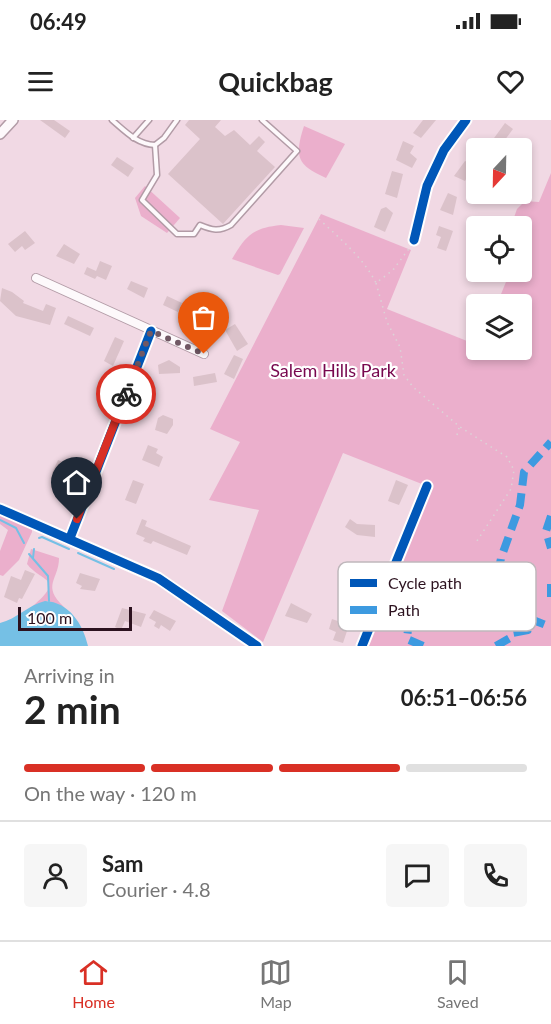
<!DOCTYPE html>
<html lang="en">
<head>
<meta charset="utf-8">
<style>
	body { margin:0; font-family:Lato,sans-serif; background:#f6f6f6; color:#222; height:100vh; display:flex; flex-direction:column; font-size:22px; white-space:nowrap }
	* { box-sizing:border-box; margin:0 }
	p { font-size:20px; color:#767676 }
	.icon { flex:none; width:33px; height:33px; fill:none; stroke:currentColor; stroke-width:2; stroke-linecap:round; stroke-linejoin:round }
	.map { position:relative; height:526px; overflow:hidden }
	.drawer { display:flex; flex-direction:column; background:#fff; flex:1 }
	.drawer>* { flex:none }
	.needle { width:39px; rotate:202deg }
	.tools { position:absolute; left:466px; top:18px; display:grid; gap:12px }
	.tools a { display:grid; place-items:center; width:66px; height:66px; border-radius:6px; background:#fff; box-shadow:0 3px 9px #0003; font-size:30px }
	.scale { position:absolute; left:18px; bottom:15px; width:114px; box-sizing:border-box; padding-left:6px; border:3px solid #2c121f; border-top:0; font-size:16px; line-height:21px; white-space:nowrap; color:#2c121f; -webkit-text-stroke:4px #fff; paint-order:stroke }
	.pin { position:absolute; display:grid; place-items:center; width:51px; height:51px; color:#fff; margin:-62px -26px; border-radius:50% 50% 50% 0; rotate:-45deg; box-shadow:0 0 6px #0007 }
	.pin .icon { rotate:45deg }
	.courier { position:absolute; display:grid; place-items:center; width:60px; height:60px; margin:-30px; border:4px solid #d93025; border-radius:50%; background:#fff; color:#222; box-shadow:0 2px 8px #0007 }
	.overview em { font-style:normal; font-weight:700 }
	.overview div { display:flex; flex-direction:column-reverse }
	.overview { display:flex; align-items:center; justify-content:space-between; height:102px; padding:0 24px }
	h1 { font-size:39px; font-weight:700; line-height:45px }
	.bar { display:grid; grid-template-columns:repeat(4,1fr); gap:9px 6px; align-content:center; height:72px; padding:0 24px }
	.bar i { height:8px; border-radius:4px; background:#e0e0e0 }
	.bar .active { background:#d93025 }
	.bar p { grid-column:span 4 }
	.line { display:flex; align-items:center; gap:15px; padding:0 24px; border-top:2px solid #e0e0e0 }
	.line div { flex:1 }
	.round { display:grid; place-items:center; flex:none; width:63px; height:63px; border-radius:6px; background:#f6f6f6 }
	.status { display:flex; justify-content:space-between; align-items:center; height:42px; padding:0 30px; background:#fff; direction:ltr }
	.status svg { height:16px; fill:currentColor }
	header { display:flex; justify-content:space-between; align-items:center; height:78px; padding:0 24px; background:#fff; font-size:27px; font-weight:700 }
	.tabs { display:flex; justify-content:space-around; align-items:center; height:84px; border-top:2px solid #e0e0e0; background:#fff; font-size:16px; color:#767676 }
	.tabs a { display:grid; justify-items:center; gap:3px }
	.tabs .active { color:#d93025 }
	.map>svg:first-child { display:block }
	.green { fill:#ebafcc }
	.water { fill:#75c0e5 }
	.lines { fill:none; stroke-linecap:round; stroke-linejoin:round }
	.stream { stroke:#75c0e5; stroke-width:2 }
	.building { fill:#dbc2ca }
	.service-casing { stroke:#b29ba6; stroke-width:7 }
	.minor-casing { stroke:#b29ba6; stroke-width:10 }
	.tertiary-casing { stroke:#b29ba6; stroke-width:12 }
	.path { stroke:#dcd4d7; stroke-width:1.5; stroke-dasharray:1.5 4.5; stroke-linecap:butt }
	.service { stroke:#fdf9fb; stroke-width:4 }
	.minor { stroke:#fdf9fb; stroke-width:8 }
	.tertiary { stroke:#fdf9fb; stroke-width:9 }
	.quiet { stroke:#3d9ae0; stroke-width:8; stroke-dasharray:15 8; stroke-linecap:butt }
	.cycleway-casing { stroke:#fff; stroke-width:13 }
	.cycleway { stroke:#0057b8; stroke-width:9 }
	.done { stroke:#715864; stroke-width:6; stroke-dasharray:0 10.8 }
	.route { stroke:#d93025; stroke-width:8 }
	.labels { text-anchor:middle; stroke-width:4.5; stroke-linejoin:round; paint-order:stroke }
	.park-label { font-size:18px; fill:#77074e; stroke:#fff }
	.key { fill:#fff; stroke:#c0b8bc; stroke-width:1.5 }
	.key-label { font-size:16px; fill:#2c121f }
</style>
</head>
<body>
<div class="status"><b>06:49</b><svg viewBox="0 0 49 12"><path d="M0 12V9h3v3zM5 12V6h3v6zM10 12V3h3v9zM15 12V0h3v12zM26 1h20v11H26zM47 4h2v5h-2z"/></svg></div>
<header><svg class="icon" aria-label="menu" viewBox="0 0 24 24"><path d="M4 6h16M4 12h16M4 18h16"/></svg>Quickbag<svg class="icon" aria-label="heart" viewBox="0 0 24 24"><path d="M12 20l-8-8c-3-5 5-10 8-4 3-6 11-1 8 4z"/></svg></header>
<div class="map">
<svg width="551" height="526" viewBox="0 0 551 526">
	<rect width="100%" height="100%" fill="#f1d9e4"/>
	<g class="green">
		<path d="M304,6L345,24L326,58C297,45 294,37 304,6Z"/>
		<polygon points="551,53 551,526 362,526 427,366 343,333 263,522 222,491 259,390 209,380 240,322 210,309 321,94 411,130 387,189 477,225 477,230 522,230 522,184 497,184 510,152 522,152 522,106 511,106 517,89 525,81 539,82"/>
		<polygon points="145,66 180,98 167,113 141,96 135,78"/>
		<path d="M281,105L304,108L280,154L278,155L232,139C246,115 253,108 281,105Z"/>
		<polygon points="0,394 32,408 32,412 19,440 3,456 0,455 0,431 8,410 0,404"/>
		<path d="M31,429L59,438C59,460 41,465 64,487L48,481L33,486C66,458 41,462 27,444Z"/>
	</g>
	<path class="water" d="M45,481C69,482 83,504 88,526H0V503C17,499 28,485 45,481Z"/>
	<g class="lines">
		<g class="stream">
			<polyline points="0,400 16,408 24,423"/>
			<polyline points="39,418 42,417 69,429"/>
			<polyline points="78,433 114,449"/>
			<polyline points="29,434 48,456 49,481"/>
			<polyline points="33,438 34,429"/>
		</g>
	</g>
	<g class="building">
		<polygon points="40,0 54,0 70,11 65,18"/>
		<polygon points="189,0 221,0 215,7 225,16 234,10 250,25 259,16 265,22 257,31 275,47 223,104 168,54 200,19 185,5"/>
		<polygon points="423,0 436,0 421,18 413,13"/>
		<polygon points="505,3 513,9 499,28 493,28 489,25"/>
		<polygon points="403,21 414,26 410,33 417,39 412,48 396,40"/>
		<polygon points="117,37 134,48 128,57 111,45"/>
		<polygon points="465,41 474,45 465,61 454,56"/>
		<polygon points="392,51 403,54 397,78 385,74"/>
		<polygon points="448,73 457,77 453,95 440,90"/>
		<polygon points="386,87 393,93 385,112 374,107 381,89"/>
		<polygon points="439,106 453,111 446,131 437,128 441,117 436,115"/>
		<polygon points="25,111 35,123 25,130 22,126 15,132 8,124"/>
		<polygon points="64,124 80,134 74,144 56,136"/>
		<polygon points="100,141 112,146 106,160 97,156 95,159 84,154 87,147 96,151"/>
		<polygon points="131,161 148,168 144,178 127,169"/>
		<polygon points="2,168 12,172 24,181 23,183 43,191 46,184 56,188 50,205 16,196 0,181"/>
		<polygon points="167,176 182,183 178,192 163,185"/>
		<polygon points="194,189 218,194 216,203 192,198"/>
		<polygon points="68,196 94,208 90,216 64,204"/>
		<polygon points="235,204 248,224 237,231 225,210"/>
		<polygon points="115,217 124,221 113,246 104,241"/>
		<polygon points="234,235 243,239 234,259 224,254"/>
		<polygon points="169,240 180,247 180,253 159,254 158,245"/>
		<polygon points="215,253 217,262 194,266 193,257"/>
		<polygon points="163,295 173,299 173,305 167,314 155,310 158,298"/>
		<polygon points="148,325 158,329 156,333 163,337 159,347 142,340"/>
		<polygon points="58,340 70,345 62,357 52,353"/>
		<polygon points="133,360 144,364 136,384 125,380"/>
		<polygon points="396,360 408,365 399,385 388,381"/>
		<polygon points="142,399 147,401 145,406 191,426 187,435 153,421 151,424 143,421 145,418 136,414"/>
		<polygon points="350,399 357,404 375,405 375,417 357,415 345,407"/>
		<polygon points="25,450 35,454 22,479 19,478 17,483 4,477 11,456 21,460"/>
		<polygon points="80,453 100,459 95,471 80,469 82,466 76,463"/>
		<polygon points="291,483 312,494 307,503 285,496"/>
		<polygon points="122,488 146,494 141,507 125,501 121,510 115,507"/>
		<polygon points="154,490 176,501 170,511 161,505 159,509 154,506 156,502 149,498"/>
		<polygon points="332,499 349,505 343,523 333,520 336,512 329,509"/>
	</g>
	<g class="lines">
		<defs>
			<g id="service">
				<path d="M112,0C126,12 137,24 155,25L164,18L177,0"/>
				<polyline points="133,18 149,0"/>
				<path d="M155,25L157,55L142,80L177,114H194L200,105C212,110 219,112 231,105L297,31L262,0"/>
			</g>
			<g id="minor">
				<polyline points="414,120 427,66 444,30 466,0"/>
				<polyline points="36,158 204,234"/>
				<polyline points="70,418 151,211"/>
				<polyline points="362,526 427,366"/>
			</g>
			<g id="tertiary">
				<polyline points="0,14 13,0"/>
				<polyline points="0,389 158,458 257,526"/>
			</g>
		</defs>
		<use href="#service" class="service-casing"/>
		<use href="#minor" class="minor-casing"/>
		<use href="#tertiary" class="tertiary-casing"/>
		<g class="path">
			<path d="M319,99C340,119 363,137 376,163L393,150L411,126"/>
			<polyline points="376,163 387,202 400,227 404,255 413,267 460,307 507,337 514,350 511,369 475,424"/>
			<polyline points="457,315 459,308"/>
		</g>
		<use href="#service" class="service"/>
		<use href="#minor" class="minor"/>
		<use href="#tertiary" class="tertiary"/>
		<g class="quiet">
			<polyline points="551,396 546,411 551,428"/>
			<polyline points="551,464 551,477"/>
			<path d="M423,526L407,519L408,509L416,499C454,496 461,496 486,467C493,458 500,450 501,438L520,385L524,352L551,322"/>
			<polyline points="496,526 510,518 512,513 528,510 533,500 551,507"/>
		</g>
		<defs>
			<g id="cycleway">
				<polyline points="414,120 427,66 444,30 466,0"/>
				<polyline points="0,389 158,458 257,526"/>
				<polyline points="70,418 151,211"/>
				<polyline points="362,526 427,366"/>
			</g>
		</defs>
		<use href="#cycleway" class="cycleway-casing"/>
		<use href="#cycleway" class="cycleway"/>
	</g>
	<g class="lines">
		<polyline class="done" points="126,274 151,211 204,234"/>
		<polyline class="route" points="77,399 126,274"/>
	</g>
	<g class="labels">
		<g class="park-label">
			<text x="333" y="257">Salem Hills Park</text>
		</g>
	</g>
	<rect x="338" y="442" width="198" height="69" rx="9" class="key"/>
	<rect x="350" y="459" width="27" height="8" fill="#0057b8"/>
	<rect x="350" y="486" width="27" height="8" fill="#3d9ae0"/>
	<g class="key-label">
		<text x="388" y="469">Cycle path</text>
		<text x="388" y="496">Path</text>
	</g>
</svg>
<div class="tools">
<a><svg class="needle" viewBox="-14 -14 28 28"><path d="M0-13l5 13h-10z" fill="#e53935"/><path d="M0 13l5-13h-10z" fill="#767676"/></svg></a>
<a><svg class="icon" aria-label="locate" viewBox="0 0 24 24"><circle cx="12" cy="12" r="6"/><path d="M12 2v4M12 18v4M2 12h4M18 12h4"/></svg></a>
<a><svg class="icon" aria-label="layers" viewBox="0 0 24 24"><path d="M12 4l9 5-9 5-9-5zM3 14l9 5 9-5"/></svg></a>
</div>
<div class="scale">100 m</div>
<div class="pin" style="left:204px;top:234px;background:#ea580c"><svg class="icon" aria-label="bag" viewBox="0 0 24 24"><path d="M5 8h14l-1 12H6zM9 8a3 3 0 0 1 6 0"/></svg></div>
<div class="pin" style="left:77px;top:399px;background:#1f2937"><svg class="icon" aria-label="home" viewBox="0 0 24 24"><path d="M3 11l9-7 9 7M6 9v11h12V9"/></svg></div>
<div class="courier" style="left:126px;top:274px"><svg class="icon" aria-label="bike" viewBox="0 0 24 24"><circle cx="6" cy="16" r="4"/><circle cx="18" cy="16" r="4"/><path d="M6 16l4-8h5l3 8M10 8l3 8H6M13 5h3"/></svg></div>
</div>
<section class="drawer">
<div class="overview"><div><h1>2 min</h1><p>Arriving in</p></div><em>06:51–06:56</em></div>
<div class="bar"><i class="active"></i><i class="active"></i><i class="active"></i><i></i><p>On the way · 120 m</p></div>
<div class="line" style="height:108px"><a class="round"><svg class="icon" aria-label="person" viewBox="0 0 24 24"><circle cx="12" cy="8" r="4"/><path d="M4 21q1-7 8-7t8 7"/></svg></a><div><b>Sam</b><p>Courier · 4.8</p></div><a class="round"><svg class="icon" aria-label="chat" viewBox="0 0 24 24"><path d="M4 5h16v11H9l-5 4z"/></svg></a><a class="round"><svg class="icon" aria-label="phone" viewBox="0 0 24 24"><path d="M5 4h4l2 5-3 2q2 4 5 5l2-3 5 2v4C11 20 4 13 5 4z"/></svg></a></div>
</section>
<nav class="tabs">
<a class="active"><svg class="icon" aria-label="home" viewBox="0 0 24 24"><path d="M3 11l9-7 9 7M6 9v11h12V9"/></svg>Home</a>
<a><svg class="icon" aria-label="map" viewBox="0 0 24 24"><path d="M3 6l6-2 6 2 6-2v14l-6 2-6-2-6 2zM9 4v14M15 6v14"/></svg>Map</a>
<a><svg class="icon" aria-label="saved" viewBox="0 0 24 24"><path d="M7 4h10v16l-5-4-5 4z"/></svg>Saved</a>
</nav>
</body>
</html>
